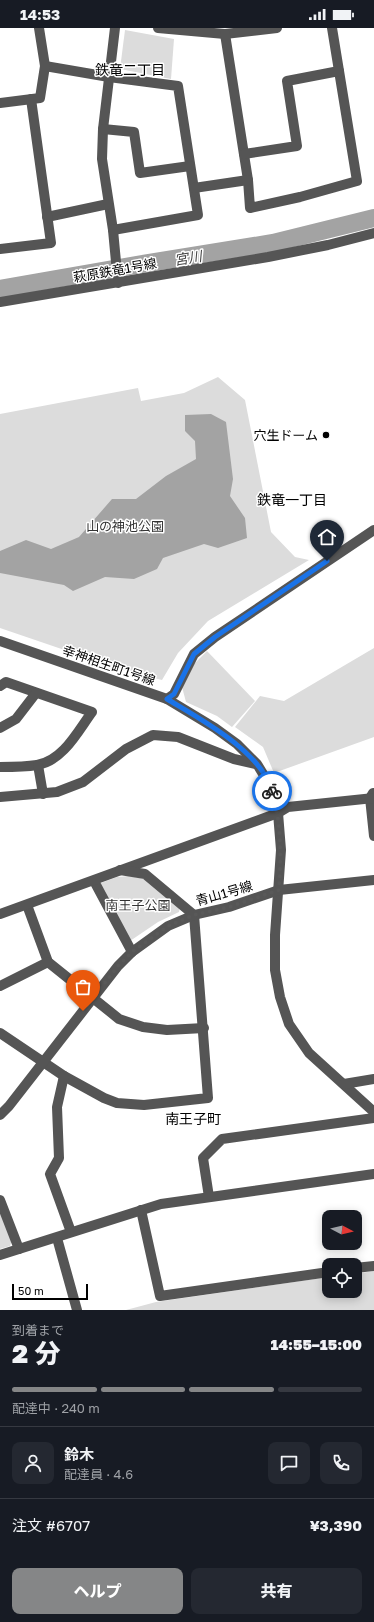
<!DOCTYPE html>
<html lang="ja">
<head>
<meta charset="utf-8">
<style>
	body { margin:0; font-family:"Golos Text","Noto Sans JP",sans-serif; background:#242831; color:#f1f3f6; height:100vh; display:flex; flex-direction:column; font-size:15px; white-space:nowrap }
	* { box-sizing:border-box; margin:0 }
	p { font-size:13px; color:#9ea1a6 }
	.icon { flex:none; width:22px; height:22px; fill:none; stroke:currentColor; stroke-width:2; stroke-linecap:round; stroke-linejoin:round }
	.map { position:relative; height:1282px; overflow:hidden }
	.details { display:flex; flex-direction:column; background:#171b24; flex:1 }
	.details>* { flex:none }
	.needle { width:26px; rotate:97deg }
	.controls { position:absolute; left:322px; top:1182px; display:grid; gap:8px }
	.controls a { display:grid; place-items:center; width:40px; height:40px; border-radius:8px; background:#171b24; box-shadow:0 2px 10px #0003; font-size:20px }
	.scale { position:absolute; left:12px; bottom:10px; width:76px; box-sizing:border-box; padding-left:4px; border:2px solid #000; border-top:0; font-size:11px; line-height:14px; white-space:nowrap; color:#000; -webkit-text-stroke:3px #fff; paint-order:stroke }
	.pin { position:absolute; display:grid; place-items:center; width:34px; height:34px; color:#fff; margin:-41px -17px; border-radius:50% 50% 50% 0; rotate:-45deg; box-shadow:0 0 4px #0007 }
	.pin .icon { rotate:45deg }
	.courier { position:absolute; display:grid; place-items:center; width:40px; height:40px; margin:-20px; border:3px solid #1a73e8; border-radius:50%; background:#fff; color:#222; box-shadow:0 1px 5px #0007 }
	.head em { font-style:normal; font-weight:800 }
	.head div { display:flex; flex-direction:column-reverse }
	.head { display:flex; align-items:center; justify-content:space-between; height:68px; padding:0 12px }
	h1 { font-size:26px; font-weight:800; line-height:30px }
	.bar { display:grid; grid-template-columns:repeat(4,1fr); gap:6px 4px; align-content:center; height:48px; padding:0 12px }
	.bar i { height:5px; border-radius:3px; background:#363941 }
	.bar .selected { background:#858687 }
	.bar p { grid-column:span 4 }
	.line { display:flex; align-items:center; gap:10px; padding:0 12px; border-top:1px solid #363941 }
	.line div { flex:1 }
	.round { display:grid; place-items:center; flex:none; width:42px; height:42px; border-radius:8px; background:#242831 }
	.action { display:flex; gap:8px; margin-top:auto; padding:8px 12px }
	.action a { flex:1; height:46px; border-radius:8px; background:#858687; color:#fff; font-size:16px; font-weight:800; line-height:46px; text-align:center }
	.action a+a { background:#242831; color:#f1f3f6 }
	.status { display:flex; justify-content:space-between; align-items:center; height:28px; padding:0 20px; background:#171b24; direction:ltr }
	.status svg { height:11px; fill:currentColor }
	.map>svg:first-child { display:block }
	.green { fill:#dcdcdc }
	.water { fill:#a3a3a3 }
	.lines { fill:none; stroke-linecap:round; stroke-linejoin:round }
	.river { stroke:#a3a3a3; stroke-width:18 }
	.minor { stroke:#555; stroke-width:10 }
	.done { stroke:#595959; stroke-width:4; stroke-dasharray:0 7.2 }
	.route { stroke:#1a73e8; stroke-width:5 }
	.poi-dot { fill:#000; stroke:#fff; stroke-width:1.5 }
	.labels { text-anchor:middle; stroke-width:3; stroke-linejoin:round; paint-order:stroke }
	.street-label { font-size:13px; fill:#000; stroke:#fff }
	.poi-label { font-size:13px; fill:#000; stroke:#fff; text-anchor:end }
	.park-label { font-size:13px; fill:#333; stroke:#fff }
	.neighbourhood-label { font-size:14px; fill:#000; stroke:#fff }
	.water-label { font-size:14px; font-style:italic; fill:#444; stroke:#fff }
</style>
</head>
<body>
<div class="status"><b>14:53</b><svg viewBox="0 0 49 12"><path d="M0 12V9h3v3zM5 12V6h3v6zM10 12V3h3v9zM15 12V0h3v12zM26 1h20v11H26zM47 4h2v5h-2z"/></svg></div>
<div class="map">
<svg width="374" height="1282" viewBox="0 0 374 1282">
	<rect width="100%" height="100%" fill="#fff"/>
	<g class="green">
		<polygon points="125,2 174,11 171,51 120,41"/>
		<polygon points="218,349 245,372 271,504 295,529 309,532 208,593 178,625 162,652 129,644 0,600 0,386 138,360 141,373 184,365"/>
		<polygon points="374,620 374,709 274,745 263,719 235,699 260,668 284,673"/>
		<polygon points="207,623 255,673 232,699 217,688 186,674 182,659 194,636"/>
		<polygon points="129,848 145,851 180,879 179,884 158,894 130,913 100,860 101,855 117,849"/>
		<polygon points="0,1181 12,1212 10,1218 0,1221"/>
		<polygon points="374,1243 374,1282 126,1282 156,1274 329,1249 329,1263 355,1263 355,1246"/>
	</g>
	<polygon class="water" points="211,386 226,394 233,451 230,468 245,490 247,510 218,520 204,516 163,530 157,541 134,551 105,549 73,563 64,557 0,545 0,523 26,512 51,521 79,509 112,471 136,471 166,448 196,431 195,413 185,403 185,387"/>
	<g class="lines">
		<polyline class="river" points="0,261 136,237 273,215 374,190"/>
		<g class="minor">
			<polyline points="115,0 103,101 102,131 113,202 118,255"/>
			<polyline points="158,0 225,6 277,0"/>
			<polyline points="225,6 248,152 250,180 300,169 357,153 332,0"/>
			<polyline points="45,38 109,49 178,58 198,187 113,202"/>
			<polyline points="0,75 40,70 45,38 39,0"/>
			<polyline points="103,101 134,104 140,145 190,138"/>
			<polyline points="244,126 297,118 287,53 339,43"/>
			<polyline points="194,160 248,152"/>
			<polyline points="47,189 108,176"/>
			<polyline points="0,221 51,215 31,71"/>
			<polyline points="0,274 268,229 328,217 374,205"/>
			<polyline points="0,613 167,671 215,700 237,716 257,736 271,759 278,785 281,822 275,907 275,942 280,969 289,996 309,1025 374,1084"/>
			<path d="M0,658L6,654L92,684C78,703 63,733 37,737C25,739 12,739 0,739"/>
			<polyline points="167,671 174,666 194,626 215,609 374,502"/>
			<polyline points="0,700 16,691 36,665"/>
			<polyline points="38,737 43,766"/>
			<polyline points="373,765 370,770 374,808"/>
			<polyline points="0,769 57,764 83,754 126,721 153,707 178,709 234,731 256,736"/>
			<polyline points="94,853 132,924"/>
			<polyline points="27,877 48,934 119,991 143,999 167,1002 204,1000"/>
			<polyline points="0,886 278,785 288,779 374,770"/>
			<polyline points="0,958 48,934"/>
			<polyline points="0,1005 64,1048 104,1070 117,1075 144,1077 208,1070 194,887 145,846 120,842"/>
			<polyline points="64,1048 57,1079 59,1130 50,1146 71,1204"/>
			<polyline points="344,1056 374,1051"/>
			<polyline points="0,1087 9,1078 118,938 132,924 168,898 194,887 229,879 279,862 374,852"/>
			<polyline points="209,1169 203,1130 222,1111 374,1090"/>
			<polyline points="0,1172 19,1221"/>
			<polyline points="141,1182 160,1268 329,1244"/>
			<polyline points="57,1210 77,1282"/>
			<polyline points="0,1227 161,1176 374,1146"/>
			<polyline points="355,1240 374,1238"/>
		</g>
	</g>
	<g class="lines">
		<path class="done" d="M83,983L118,938L132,924L168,898L194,887L229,879L279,862C281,825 282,799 272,763"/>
		<path class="route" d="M272,763C261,723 200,691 167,671L174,666L194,626L215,609L327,533"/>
	</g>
	<circle class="poi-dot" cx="326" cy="407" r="4"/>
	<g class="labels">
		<g class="street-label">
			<text transform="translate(115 242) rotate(-10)" y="5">萩原鉄竜1号線</text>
			<text transform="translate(109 637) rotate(19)" y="5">幸神相生町1号線</text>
			<text transform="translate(224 865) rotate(-16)" y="5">青山1号線</text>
		</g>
		<g class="poi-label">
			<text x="318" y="412">穴生ドーム</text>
		</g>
		<g class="park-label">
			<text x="125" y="503">山の神池公園</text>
			<text x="138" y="882">南王子公園</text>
		</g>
		<g class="neighbourhood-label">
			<text x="130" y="47">鉄竜二丁目</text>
			<text x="292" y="477">鉄竜一丁目</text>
			<text x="193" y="1096">南王子町</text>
		</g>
		<g class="water-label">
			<text transform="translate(188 230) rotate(-9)" y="5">宮川</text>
		</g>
	</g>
</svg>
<div class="controls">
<a><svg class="needle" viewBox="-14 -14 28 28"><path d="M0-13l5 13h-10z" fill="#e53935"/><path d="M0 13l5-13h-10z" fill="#9ea1a6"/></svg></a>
<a><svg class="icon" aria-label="locate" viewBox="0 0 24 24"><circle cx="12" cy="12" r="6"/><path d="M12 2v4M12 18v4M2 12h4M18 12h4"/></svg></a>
</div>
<div class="scale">50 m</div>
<div class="pin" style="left:83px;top:983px;background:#ea580c"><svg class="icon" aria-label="bag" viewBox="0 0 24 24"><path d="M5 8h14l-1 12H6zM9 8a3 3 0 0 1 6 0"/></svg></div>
<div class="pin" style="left:327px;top:533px;background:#1f2937"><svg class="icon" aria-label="home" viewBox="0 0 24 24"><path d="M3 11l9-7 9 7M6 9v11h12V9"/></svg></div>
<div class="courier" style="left:272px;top:763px"><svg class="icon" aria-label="bike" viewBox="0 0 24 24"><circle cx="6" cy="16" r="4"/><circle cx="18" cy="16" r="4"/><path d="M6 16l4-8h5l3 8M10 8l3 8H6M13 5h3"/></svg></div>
</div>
<section class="details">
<div class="head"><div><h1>2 分</h1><p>到着まで</p></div><em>14:55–15:00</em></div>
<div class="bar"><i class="selected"></i><i class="selected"></i><i class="selected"></i><i></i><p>配達中 · 240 m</p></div>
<div class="line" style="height:72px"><a class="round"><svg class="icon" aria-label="person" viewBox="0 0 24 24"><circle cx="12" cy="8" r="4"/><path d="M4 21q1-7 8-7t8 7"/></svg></a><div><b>鈴木</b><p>配達員 · 4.6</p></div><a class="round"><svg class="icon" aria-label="chat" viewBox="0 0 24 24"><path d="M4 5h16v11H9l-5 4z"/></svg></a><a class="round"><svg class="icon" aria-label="phone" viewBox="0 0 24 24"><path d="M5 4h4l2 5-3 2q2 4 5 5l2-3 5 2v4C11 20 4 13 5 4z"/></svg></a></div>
<div class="line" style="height:52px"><div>注文 #6707</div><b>¥3,390</b></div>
<div class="action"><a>ヘルプ</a><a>共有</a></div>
</section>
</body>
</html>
